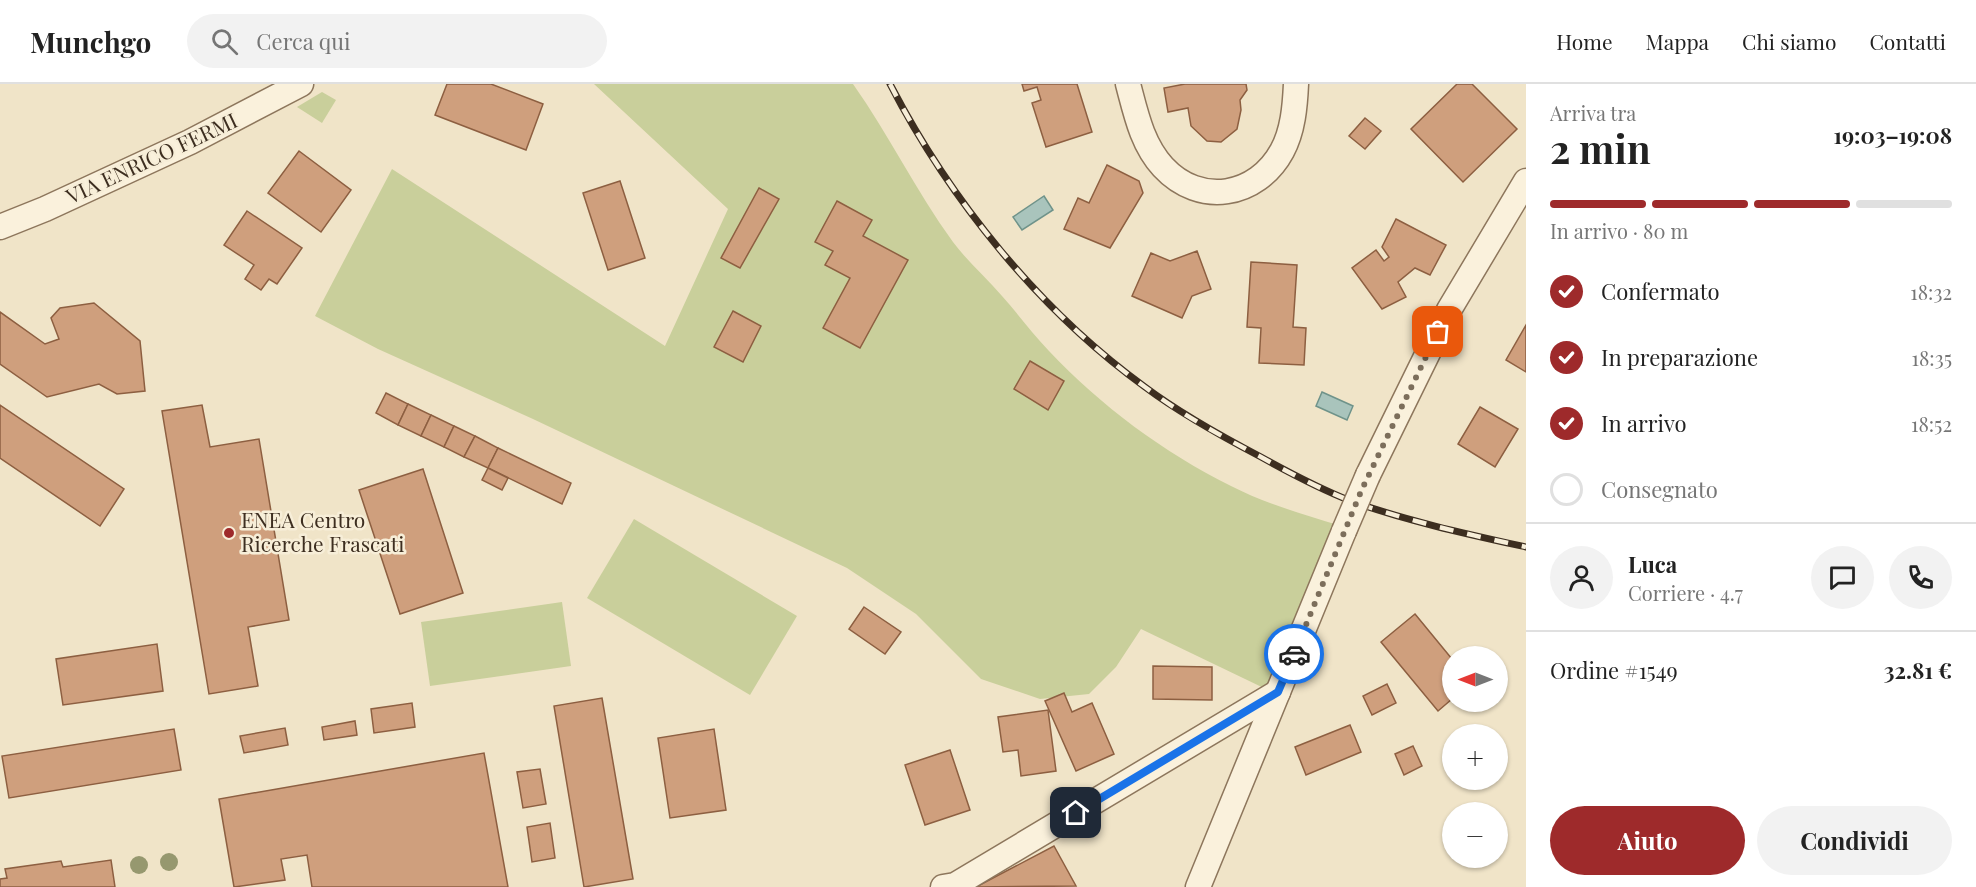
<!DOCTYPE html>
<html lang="it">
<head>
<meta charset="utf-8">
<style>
	body { margin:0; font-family:"Playfair Display",serif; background:#f2f2f2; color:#222; height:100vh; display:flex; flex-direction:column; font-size:22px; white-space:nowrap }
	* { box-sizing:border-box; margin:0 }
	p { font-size:20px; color:#767676 }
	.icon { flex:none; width:33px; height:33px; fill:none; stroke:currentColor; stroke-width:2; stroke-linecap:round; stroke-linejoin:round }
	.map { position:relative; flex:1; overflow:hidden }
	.drawer { display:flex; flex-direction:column; background:#fff; width:450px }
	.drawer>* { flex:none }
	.needle { width:39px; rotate:270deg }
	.fabs { position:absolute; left:1442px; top:562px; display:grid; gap:12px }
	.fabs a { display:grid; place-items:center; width:66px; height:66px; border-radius:50%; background:#fff; box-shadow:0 2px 4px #0004; font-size:30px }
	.pin { position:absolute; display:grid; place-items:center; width:51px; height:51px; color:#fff; margin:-26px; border-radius:12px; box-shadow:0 3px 9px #0006 }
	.courier { position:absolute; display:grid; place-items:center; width:60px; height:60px; margin:-30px; border:4px solid #1a73e8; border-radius:50%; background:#fff; color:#222; box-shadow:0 2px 8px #0007 }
	.overview em { font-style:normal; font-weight:700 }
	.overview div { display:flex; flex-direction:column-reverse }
	.overview { display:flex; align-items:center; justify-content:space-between; height:102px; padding:0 24px }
	h1 { font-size:39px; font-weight:700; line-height:45px }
	.bar { display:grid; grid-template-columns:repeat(4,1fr); gap:9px 6px; align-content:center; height:72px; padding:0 24px }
	.bar i { height:8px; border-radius:4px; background:#e0e0e0 }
	.bar .selected { background:#9e2a2b }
	.bar p { grid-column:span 4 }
	.line { display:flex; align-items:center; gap:15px; padding:0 24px; border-top:2px solid #e0e0e0 }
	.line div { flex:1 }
	.round { display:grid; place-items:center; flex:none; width:63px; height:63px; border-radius:32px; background:#f2f2f2 }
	ol { padding:0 24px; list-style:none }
	li { display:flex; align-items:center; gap:18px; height:66px }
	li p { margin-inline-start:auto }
	li .icon { padding:6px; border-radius:50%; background:#9e2a2b; color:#fff; stroke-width:4 }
	li:last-child { color:#767676 }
	li i { width:33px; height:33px; border:3px solid #e0e0e0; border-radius:50% }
	.button { display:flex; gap:12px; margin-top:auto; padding:12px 24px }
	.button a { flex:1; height:69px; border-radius:36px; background:#9e2a2b; color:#fff; font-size:24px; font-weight:700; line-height:69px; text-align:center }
	.button a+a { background:#f2f2f2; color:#222 }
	header { display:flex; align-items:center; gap:36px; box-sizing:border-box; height:84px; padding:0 30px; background:#fff; border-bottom:2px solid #e0e0e0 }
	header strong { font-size:28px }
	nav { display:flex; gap:33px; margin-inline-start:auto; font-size:21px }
	.search { width:420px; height:54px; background:#f2f2f2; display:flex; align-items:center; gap:15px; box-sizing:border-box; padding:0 21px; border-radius:33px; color:#767676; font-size:22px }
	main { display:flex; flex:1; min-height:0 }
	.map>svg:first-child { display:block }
	.green { fill:#c9cf9b }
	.water { fill:#a9c4bc; stroke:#6f938a; stroke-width:1.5 }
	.building { fill:#cf9f7d; stroke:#8d5f41; stroke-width:1.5 }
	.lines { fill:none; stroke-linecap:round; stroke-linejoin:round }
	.minor-casing { stroke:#8d765c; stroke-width:27 }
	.minor { stroke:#faf1dc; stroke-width:24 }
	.rail-casing { stroke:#3d2e20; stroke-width:7 }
	.rail { stroke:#f7eed8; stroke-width:4.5; stroke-dasharray:14; stroke-linecap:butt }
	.minor-bridge-casing { stroke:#8d765c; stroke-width:27; stroke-linecap:butt }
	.minor-bridge { stroke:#faf1dc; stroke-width:24 }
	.tree { fill:#96986f }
	.done { stroke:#7c6e5b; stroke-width:6; stroke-dasharray:0 10.8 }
	.route { stroke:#1a73e8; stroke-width:8 }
	.poi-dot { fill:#9e2a2b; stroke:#f7eed8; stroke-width:2 }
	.labels { text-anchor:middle; stroke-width:5; stroke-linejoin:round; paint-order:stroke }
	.street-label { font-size:21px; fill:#3d2e20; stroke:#f7eed8 }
	.poi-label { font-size:21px; fill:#3d2e20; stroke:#f7eed8; text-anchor:start }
</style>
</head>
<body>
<header>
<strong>Munchgo</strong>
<div class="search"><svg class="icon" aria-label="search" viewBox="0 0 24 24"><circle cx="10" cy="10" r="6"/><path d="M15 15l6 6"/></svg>Cerca qui</div>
<nav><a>Home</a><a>Mappa</a><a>Chi siamo</a><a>Contatti</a></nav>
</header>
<main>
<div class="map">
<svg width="1526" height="803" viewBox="0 0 1526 803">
	<rect width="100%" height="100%" fill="#f0e4c8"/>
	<g class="green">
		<path d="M594,0H853C889,51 916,107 953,158C967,177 986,193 1002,212C1018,230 1032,249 1049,267C1101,322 1163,368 1231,402C1264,419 1302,430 1338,441L1270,607L1141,545L1116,583L1089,610L1040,615L981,595L916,530L847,484L533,335L378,265L315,232L392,85L665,262L728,125Z"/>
		<polygon points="322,8 336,16 322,39 297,23"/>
		<polygon points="634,435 797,532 750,611 587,514"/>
		<polygon points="562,518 571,582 430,602 421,538"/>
	</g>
	<g class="water">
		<polygon points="1044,112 1053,126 1022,146 1013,133"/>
		<polygon points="1322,308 1353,322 1347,336 1316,322"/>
	</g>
	<g class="building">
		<polygon points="447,0 491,0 543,20 526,66 435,31"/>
		<polygon points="1022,0 1077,0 1092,48 1046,63 1032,19 1041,16 1037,3 1024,7"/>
		<polygon points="1185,0 1246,0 1247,6 1240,16 1241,26 1237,45 1221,58 1207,57 1191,42 1188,24 1168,28 1164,4"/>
		<polygon points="1457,0 1472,0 1517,45 1463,98 1411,45"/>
		<polygon points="1365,34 1381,47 1365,65 1349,52"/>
		<polygon points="299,67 351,106 321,148 268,109"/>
		<polygon points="1107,81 1139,97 1143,109 1110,164 1064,145 1078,114 1089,119"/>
		<polygon points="620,97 645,174 608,186 583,109"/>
		<polygon points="759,104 779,115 740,184 721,174"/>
		<polygon points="837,117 872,136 863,152 908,176 860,264 823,244 850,194 825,181 833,167 815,158"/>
		<polygon points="247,127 302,164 277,200 269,195 261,206 245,195 254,181 224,161"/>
		<polygon points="1396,135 1446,161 1430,191 1415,184 1398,198 1406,213 1382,225 1352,184 1376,166 1384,177 1389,173 1382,163"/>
		<polygon points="1197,167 1211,205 1192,212 1182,234 1132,212 1151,169 1170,177"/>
		<polygon points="1251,178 1297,181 1293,243 1306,244 1304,281 1259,279 1261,244 1247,243"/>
		<polygon points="94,219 140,257 145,307 117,310 99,300 47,313 0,280 0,228 45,260 59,255 51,234 60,224"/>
		<polygon points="733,227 761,242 743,278 714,263"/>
		<polygon points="1526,241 1526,288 1506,276"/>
		<polygon points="1030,277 1064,297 1048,326 1014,305"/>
		<polygon points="386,309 408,320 398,341 376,329"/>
		<polygon points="408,320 431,331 421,352 398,341"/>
		<polygon points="0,321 124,405 100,442 0,374"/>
		<polygon points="202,321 210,363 259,355 289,536 248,543 258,602 209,610 162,327"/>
		<polygon points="1480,323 1518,345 1495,383 1458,360"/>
		<polygon points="431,331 454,342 444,363 421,352"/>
		<polygon points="454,342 475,352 464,373 444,363"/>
		<polygon points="475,352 498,364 488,384 464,373"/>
		<polygon points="498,364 571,399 562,420 488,384"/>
		<polygon points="488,384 508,394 502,406 482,396"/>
		<polygon points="423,385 463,509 400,530 359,406"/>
		<polygon points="864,523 901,548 885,570 849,545"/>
		<polygon points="1415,530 1452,575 1452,615 1438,627 1381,558"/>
		<polygon points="157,560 163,607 63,621 56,575"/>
		<polygon points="1153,582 1212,583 1212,616 1153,615"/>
		<polygon points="1387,600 1396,619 1372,631 1363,612"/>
		<polygon points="1064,609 1072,628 1092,619 1114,670 1076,687 1045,617"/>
		<polygon points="602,614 633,795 584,803 554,622"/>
		<polygon points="412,619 415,643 374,649 371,625"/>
		<polygon points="1048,626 1056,687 1021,692 1018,666 1003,668 998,633"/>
		<polygon points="355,637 357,651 324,656 322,643"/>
		<polygon points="1350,641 1361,668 1306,691 1295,663"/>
		<polygon points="285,644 288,661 244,669 240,652"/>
		<polygon points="174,645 181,686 9,714 2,672"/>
		<polygon points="714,645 726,726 670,734 658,654"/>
		<polygon points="1413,662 1422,682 1404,691 1395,670"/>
		<polygon points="950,666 970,726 925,741 905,681"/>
		<polygon points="484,669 508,803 312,803 307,771 281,775 285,796 234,803 219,715"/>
		<polygon points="540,685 546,720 523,724 517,688"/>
		<polygon points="550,739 555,774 532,778 527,743"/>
		<polygon points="1054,762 1076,802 976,803"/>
		<polygon points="111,776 115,803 0,803 0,795 7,794 5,785 61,777 63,783"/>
	</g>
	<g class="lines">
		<defs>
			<g id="minor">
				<path d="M1128,0C1136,30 1142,60 1163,83C1200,123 1257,113 1282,67C1293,47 1295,22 1296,0"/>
				<polyline points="0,143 45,125 190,58 301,0"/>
				<polyline points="1368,391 1449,226 1526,97"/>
				<polyline points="943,803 955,801 1278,608"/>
				<polyline points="1198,803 1344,447"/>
			</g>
		</defs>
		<use href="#minor" class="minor-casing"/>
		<use href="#minor" class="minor"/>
		<defs>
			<path id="rail" d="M890,0C950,116 1039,226 1145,303C1181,330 1221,352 1261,373C1290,389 1320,405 1351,417C1407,437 1467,450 1526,463"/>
		</defs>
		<use href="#rail" class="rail-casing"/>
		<use href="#rail" class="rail"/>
		<defs>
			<polyline id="minor-bridge" points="1344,447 1368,391"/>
		</defs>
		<use href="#minor-bridge" class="minor-bridge-casing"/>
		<use href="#minor-bridge" class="minor-bridge"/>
	</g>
	<g class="tree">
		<circle cx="169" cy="778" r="9"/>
		<circle cx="139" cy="781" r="9"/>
	</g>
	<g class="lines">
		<polyline class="done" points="1294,570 1362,405 1438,248"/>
		<polyline class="route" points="1076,729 1278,608 1294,570"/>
	</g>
	<circle class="poi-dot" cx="229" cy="449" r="6"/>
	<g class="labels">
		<g class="street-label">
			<text transform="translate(152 75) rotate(-25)" y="7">VIA ENRICO FERMI</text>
		</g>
		<g class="poi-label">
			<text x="241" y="444">ENEA Centro<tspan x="241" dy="24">Ricerche Frascati</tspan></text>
		</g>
	</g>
</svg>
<div class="fabs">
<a><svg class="needle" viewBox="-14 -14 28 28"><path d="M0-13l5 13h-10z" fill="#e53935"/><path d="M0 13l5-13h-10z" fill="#767676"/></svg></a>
<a>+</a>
<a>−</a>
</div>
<div class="pin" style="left:1438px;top:248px;background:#ea580c"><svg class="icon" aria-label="bag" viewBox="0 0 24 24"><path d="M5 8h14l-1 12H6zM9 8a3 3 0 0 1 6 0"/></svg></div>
<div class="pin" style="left:1076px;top:729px;background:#1f2937"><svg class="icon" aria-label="home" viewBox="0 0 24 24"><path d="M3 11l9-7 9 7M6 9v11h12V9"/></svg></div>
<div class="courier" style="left:1294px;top:570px"><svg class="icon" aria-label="car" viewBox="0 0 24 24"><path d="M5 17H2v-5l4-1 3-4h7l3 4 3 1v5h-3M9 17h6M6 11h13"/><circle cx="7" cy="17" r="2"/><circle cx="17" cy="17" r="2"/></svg></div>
</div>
<section class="drawer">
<div class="overview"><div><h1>2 min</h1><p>Arriva tra</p></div><em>19:03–19:08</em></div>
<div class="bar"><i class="selected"></i><i class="selected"></i><i class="selected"></i><i></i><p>In arrivo · 80 m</p></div>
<ol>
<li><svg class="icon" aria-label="check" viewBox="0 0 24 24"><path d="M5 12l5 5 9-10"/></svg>Confermato<p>18:32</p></li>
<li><svg class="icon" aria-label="check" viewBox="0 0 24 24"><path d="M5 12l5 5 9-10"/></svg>In preparazione<p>18:35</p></li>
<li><svg class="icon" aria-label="check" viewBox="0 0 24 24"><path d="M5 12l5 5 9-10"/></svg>In arrivo<p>18:52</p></li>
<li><i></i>Consegnato</li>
</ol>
<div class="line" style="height:108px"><a class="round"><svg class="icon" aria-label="person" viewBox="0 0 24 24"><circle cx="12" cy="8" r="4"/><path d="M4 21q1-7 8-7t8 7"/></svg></a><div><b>Luca</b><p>Corriere · 4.7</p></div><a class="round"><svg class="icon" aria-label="chat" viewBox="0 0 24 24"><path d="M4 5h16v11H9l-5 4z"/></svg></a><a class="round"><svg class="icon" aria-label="phone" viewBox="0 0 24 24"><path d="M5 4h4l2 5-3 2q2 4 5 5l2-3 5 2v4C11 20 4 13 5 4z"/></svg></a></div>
<div class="line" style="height:78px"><div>Ordine #1549</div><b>32.81 €</b></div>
<div class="button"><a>Aiuto</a><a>Condividi</a></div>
</section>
</main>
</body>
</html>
